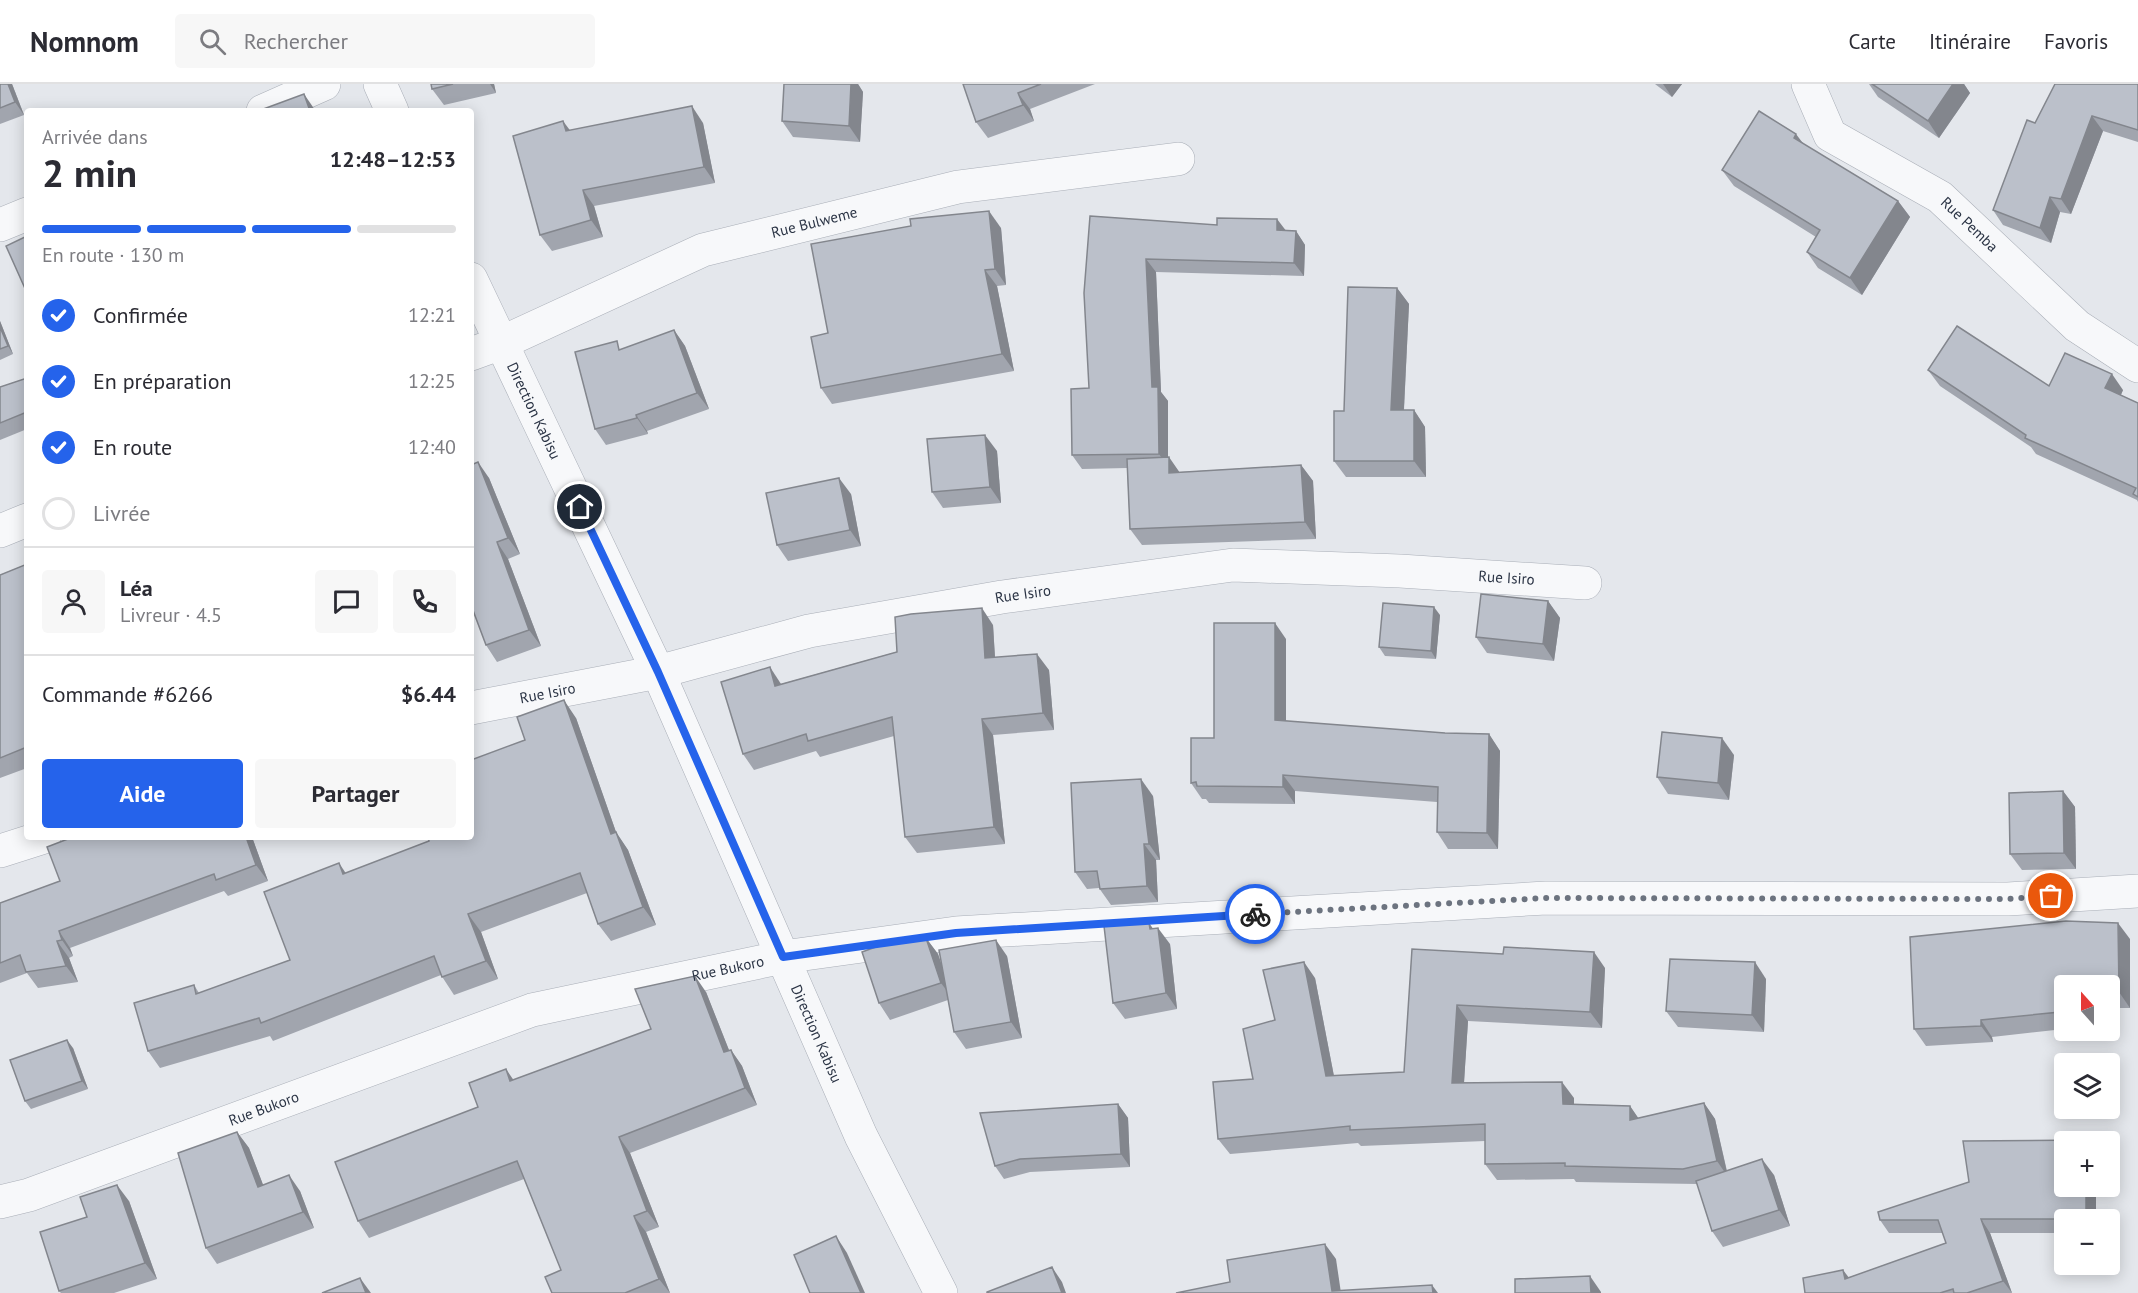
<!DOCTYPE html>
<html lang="fr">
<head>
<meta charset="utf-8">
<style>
	body { margin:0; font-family:"PT Sans",sans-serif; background:#f7f7f7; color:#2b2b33; height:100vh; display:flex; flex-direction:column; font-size:22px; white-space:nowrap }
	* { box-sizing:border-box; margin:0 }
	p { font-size:20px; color:#7c7c81 }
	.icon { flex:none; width:33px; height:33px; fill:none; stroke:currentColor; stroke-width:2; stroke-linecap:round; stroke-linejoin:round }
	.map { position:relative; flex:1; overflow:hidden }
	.panel { position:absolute; left:24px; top:24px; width:450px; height:732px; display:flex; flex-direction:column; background:#fff; border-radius:6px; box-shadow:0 3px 15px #0003 }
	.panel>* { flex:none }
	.needle { width:39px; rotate:339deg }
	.tools { position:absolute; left:2054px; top:891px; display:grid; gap:12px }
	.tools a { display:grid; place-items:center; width:66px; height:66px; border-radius:6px; background:#fff; box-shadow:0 3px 15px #0003; font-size:30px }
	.pin { position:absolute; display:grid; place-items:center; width:51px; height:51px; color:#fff; margin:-26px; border:3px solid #fff; border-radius:50%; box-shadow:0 2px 6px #0007 }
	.courier { position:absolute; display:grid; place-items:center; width:60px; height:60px; margin:-30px; border:4px solid #2563eb; border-radius:50%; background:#fff; color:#222; box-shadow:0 2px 8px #0007 }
	.overview em { font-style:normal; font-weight:700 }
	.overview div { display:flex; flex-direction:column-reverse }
	.overview { display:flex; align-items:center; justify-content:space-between; height:102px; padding:0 18px }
	h1 { font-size:39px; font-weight:700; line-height:45px }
	.bar { display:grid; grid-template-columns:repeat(4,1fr); gap:9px 6px; align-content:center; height:72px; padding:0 18px }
	.bar i { height:8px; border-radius:4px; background:#e1e1e2 }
	.bar .current { background:#2563eb }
	.bar p { grid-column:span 4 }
	.line { display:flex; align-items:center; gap:15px; padding:0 18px; border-top:2px solid #e1e1e2 }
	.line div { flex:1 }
	.round { display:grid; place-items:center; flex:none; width:63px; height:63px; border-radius:6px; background:#f7f7f7 }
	ol { padding:0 18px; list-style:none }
	li { display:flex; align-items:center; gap:18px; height:66px }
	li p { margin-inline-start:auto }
	li .icon { padding:6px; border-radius:50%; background:#2563eb; color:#fff; stroke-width:4 }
	li:last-child { color:#7c7c81 }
	li i { width:33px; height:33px; border:3px solid #e1e1e2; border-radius:50% }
	.primary-button { display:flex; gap:12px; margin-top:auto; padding:12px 18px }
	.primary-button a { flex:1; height:69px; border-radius:6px; background:#2563eb; color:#fff; font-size:24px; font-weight:700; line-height:69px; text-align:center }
	.primary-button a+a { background:#f7f7f7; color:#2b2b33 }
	header { display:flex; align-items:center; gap:36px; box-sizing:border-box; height:84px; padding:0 30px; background:#fff; border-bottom:2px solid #e1e1e2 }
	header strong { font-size:28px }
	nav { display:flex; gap:33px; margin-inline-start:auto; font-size:21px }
	.search { width:420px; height:54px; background:#f7f7f7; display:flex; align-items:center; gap:15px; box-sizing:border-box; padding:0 21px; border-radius:6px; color:#7c7c81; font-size:22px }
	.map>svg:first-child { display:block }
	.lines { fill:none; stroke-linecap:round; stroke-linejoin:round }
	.minor-casing { stroke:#a9aeb7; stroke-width:34 }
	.minor { stroke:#f7f8fa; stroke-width:33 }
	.wall { fill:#a1a5ae }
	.shaded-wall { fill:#83868d }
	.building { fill:#bbc0ca; stroke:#83868d; stroke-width:1.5 }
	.done { stroke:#6c737f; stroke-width:6; stroke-dasharray:0 10.8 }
	.route { stroke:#2563eb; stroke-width:8 }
	.labels { text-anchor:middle; stroke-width:5; stroke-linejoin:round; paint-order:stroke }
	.street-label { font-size:15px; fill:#2b3445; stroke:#f4f6f9 }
</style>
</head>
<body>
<header>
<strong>Nomnom</strong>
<div class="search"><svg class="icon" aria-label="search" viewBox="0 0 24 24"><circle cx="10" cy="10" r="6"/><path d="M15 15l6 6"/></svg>Rechercher</div>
<nav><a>Carte</a><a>Itinéraire</a><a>Favoris</a></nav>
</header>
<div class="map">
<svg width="2138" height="1209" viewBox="0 0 2138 1209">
	<rect width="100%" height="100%" fill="#e4e7ec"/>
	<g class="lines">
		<defs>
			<g id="minor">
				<polyline points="380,0 392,27"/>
				<path id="s1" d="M1808,0L1830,51L1940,113L2077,242L2138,282"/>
				<polyline points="263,27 324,0"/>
				<polyline points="0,141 27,130"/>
				<path id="s2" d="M471,195L658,588L861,1052L941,1209"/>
				<path id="s3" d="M471,270L501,259L703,166L958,103L1178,75"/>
				<polyline points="0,447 27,436"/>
				<path id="s4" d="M471,624L658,588L809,547L1002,513L1233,481L1400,487L1585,499"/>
				<polyline points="0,767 44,753"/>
				<path id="s5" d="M0,1118L29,1111L532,926L783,873L956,849L1546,814L2008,815L2138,807"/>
			</g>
		</defs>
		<use href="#minor" class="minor-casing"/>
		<use href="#minor" class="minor"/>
	</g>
	<g class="wall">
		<polygon points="0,0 12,0 24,31 0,40"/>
		<polygon points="431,0 494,0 496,9 444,21 432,5"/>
		<polygon points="784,0 858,0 863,8 860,58 793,53 782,37"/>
		<polygon points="963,0 1095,0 1030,25 1034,37 988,54 976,38"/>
		<polygon points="1655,0 1682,0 1672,13"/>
		<polygon points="1869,0 1964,0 1970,9 1939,54 1878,13"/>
		<polygon points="2138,0 2138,58 2103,47 2071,130 2060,128 2051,159 2003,141 1993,126 2035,39"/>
		<polygon points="703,39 715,99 594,122 603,153 552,167 540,151 570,46"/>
		<polygon points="1803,60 1898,117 1910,133 1862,211 1818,184 1807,168 1816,153 1734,102 1722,86"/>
		<polygon points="1090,132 1296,147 1305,161 1304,192 1156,188 1161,308 1168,317 1168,373 1179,388 1301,381 1313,397 1316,455 1142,461 1130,445 1127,384 1082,385 1072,371 1089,304"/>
		<polygon points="1001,144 1006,201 997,202 1014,287 832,320 821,304 828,249"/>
		<polygon points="1397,204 1409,220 1404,326 1414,326 1425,343 1426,393 1346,393 1334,377 1344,327"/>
		<polygon points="0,237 13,270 0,276"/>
		<polygon points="674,246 685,262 709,325 647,347 648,350 606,361 595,345 622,265"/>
		<polygon points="1928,286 2049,302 2123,306 2121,311 2138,319 2138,418 2137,416 2036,370 2031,363 1940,302"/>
		<polygon points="27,294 27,345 0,356 0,303"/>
		<polygon points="997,367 1001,419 943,424 932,408"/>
		<polygon points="471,374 473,380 489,394 520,470 508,475 541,562 497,578 486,561 471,521"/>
		<polygon points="851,410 861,462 788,477 777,461"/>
		<polygon points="27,480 27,684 0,694 0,491"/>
		<polygon points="1548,517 1560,534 1554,577 1487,569 1476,553"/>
		<polygon points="1440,531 1436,575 1385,572 1379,563"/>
		<polygon points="993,541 995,573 1049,586 1054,646 993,651 1005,760 917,769 905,753 894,652 820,673 816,667 754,686 743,670 781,600"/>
		<polygon points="1286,555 1286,637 1445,649 1489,650 1500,667 1498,765 1448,765 1437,748 1437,718 1295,707 1295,720 1209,719 1206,715 1202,715 1191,699 1214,654"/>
		<polygon points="576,634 616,748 628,766 656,841 611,857 598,840 587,809 481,848 498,895 454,911 441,891 273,957 270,952 160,984 148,967 194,901 199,909 290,876 346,789 429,757 525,656"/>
		<polygon points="1734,671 1729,716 1668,710 1657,693"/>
		<polygon points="2063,707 2075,723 2076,785 2022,786 2010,770"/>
		<polygon points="1153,712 1160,776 1156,776 1158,818 1111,821 1099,804 1087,805 1075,788"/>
		<polygon points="73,753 252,753 268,797 228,812 224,807 70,864 73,872 69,874 78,898 38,904 27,889 0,899 0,819 60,797"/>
		<polygon points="926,854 938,870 943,885 1007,872 1022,954 966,965 954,948 948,916 890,936 879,919"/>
		<polygon points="2130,855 2130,924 2109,924 2109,902 2064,902 2064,945 1992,953 1993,958 1926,962 1914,945"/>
		<polygon points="1170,860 1177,925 1125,935 1113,919"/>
		<polygon points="1412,865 1605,884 1602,944 1468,937 1464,998 1574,1014 1574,1021 1630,1022 1638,1034 1704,1019 1715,1035 1727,1087 1774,1091 1790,1142 1723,1163 1712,1147 1697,1100 1576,1098 1574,1095 1497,1096 1485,1080 1485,1057 1361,1062 1358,1059 1230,1070 1218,1055 1253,995 1275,936 1315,894 1334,992 1404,988"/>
		<polygon points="1766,895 1764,948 1678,943 1666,927"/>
		<polygon points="706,908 729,966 731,966 742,982 757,1021 630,1069 659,1143 646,1148 670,1209 552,1209 561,1186 524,1095 369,1154 358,1137 478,1023 513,996 651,945"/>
		<polygon points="73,964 88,1005 31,1025 25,1017"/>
		<polygon points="1118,1020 1128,1034 1130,1083 1030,1088 1004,1095 995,1082"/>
		<polygon points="237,1048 249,1064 263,1101 300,1107 314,1144 217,1180 206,1164"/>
		<polygon points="2096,1102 2096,1136 2064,1136 2064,1149 1990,1149 2012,1209 1805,1209 1946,1159 1943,1149 1889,1149 1880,1136"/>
		<polygon points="129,1117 157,1195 114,1209 61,1209 59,1207 87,1133"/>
	</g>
	<g class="shaded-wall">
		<polygon points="8,0 12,0 24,31 15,18"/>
		<polygon points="490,0 494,0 496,9"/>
		<polygon points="851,0 858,0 863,8 860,58 849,42"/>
		<polygon points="1663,0 1682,0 1672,13"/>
		<polygon points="1953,0 1964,0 1970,9 1939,54 1928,37"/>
		<polygon points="1018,9 1030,25 1034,37 1023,21"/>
		<polygon points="304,10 315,26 315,27 310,27"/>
		<polygon points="692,22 703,39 715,99 704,83"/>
		<polygon points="2092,32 2103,47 2071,130 2061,115"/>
		<polygon points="563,37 575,53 566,47"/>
		<polygon points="1796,50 1808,66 1794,54"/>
		<polygon points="583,106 594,122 603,153 591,136"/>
		<polygon points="2050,113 2060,128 2051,159 2040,144"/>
		<polygon points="1898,117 1910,133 1862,211 1850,194"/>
		<polygon points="989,127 1001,144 1006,201 995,185"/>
		<polygon points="1277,135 1287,148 1277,146"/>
		<polygon points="1296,147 1305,161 1304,192 1294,179"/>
		<polygon points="1146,175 1156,188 1161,308 1168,317 1168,383 1159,370 1152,303"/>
		<polygon points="985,186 997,202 1014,287 1002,270"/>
		<polygon points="1397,204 1409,220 1403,343 1391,326"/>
		<polygon points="0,237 13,270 8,262 0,243"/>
		<polygon points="674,246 685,262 709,325 697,309"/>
		<polygon points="2112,290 2123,306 2116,321 2105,304"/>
		<polygon points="1414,326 1425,343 1426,393 1414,377"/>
		<polygon points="636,331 647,347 648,350 637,334"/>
		<polygon points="985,351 997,367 1001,419 990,403"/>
		<polygon points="1169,373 1180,389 1169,389"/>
		<polygon points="478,378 489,394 520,470 508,454"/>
		<polygon points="1301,381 1313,397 1316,455 1305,438"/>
		<polygon points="839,394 851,410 861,462 850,446"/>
		<polygon points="497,458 508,475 541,562 529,546"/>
		<polygon points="1548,517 1560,534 1554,577 1543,560"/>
		<polygon points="1434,523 1440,531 1436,575 1431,567"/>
		<polygon points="982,524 993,541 996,591 985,574"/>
		<polygon points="1275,539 1286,555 1286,652 1275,636"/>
		<polygon points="1037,570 1049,586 1054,646 1043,629"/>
		<polygon points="770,583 781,600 787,618 775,602"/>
		<polygon points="564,616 576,634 616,748 628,766 656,841 643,823 611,750"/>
		<polygon points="982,635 993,651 1005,760 994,743"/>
		<polygon points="1489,650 1500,667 1498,765 1487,749"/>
		<polygon points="1722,654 1734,671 1729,716 1718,699"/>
		<polygon points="1283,691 1295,707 1295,720 1283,703"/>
		<polygon points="1141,695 1153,712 1160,776 1149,760"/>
		<polygon points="2063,707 2075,723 2076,785 2064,769"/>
		<polygon points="246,753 252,753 268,797 256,781"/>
		<polygon points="1144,760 1156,776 1158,818 1147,802"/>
		<polygon points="339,779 351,797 343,790"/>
		<polygon points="468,830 481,848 498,895 486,877"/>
		<polygon points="1149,839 1159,853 1158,844 1170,860 1177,925 1166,909 1150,845"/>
		<polygon points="2118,839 2130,855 2130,924 2119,908"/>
		<polygon points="59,847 70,864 73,872 62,856"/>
		<polygon points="926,854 938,870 953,915 941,899"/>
		<polygon points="996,856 1007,872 1022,954 1011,938"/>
		<polygon points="57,857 69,874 78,898 66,882"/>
		<polygon points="1594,868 1605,884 1602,944 1590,928"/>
		<polygon points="1304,878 1315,894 1337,1008 1326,992"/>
		<polygon points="1755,878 1766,895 1764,948 1752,931"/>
		<polygon points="695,892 706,908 736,984 724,968"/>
		<polygon points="2058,908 2064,916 2064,933 2060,928"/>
		<polygon points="1457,921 1468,937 1463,1014 1452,999"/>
		<polygon points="1981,936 1992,953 1993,958 1981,942"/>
		<polygon points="67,956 73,964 88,1005 82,997"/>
		<polygon points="731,966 742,982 757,1021 745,1004"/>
		<polygon points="506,985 517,1001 510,997"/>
		<polygon points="1562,998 1574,1014 1574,1036 1563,1020"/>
		<polygon points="1704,1019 1715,1035 1728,1093 1717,1077"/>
		<polygon points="1118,1020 1128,1034 1130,1083 1121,1070"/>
		<polygon points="1630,1022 1641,1038 1630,1036"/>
		<polygon points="237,1048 249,1064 270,1119 258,1103"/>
		<polygon points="619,1053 630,1069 659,1143 647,1127"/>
		<polygon points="1762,1075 1774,1091 1790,1142 1779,1126"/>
		<polygon points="289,1091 300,1107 314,1144 303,1128"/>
		<polygon points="117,1101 129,1117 157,1195 145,1179"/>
		<polygon points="2086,1102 2096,1102 2096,1136 2086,1135"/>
		<polygon points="634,1132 646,1148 670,1209 659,1195"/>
		<polygon points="1981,1135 1990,1149 2012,1209 2003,1197"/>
		<polygon points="836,1152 847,1169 865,1209 861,1209"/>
		<polygon points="1325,1160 1336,1175 1341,1209 1332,1207"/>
		<polygon points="1052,1183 1062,1198 1066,1209 1062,1209"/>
		<polygon points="1843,1186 1853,1199 1845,1195"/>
		<polygon points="1590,1192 1601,1208 1601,1209 1591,1209"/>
		<polygon points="360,1194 371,1209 366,1209"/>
		<polygon points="1432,1201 1438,1209 1433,1209"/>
	</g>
	<g class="building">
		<polygon points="0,0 8,0 15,18 0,24"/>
		<polygon points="431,0 453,0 432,5"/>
		<polygon points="784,0 851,0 849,42 782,37"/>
		<polygon points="963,0 1041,0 1018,9 1023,21 976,38"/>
		<polygon points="1872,0 1953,0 1928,37"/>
		<polygon points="2055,0 2138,0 2138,46 2092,32 2061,115 2050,113 2040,144 1993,126 2027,36 2035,39"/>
		<polygon points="304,10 310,27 258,27"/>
		<polygon points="692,22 704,83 583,106 591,136 540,151 513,52 563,37 566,47"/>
		<polygon points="1759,27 1796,50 1794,54 1898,117 1850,194 1807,168 1820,146 1722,86"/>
		<polygon points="989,127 995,185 985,186 1002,270 821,304 811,253 828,249 811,160 911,142 910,135"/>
		<polygon points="1090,132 1217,141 1217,134 1277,135 1277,146 1296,147 1294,179 1146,175 1152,303 1158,303 1159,370 1072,371 1071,305 1089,304 1084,209"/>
		<polygon points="27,152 27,209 6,162"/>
		<polygon points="1348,203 1397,204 1391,326 1414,326 1414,377 1334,377 1334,327 1344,327"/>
		<polygon points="1957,242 2049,302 2065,269 2112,290 2105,304 2138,319 2138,413 2133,410 2136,404 2025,354 2026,351 1928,286"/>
		<polygon points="0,243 8,262 0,265"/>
		<polygon points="674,246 697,309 636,331 637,334 595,345 575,268 617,257 619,266"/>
		<polygon points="27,294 27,328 0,339 0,303"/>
		<polygon points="985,351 990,403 932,408 927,355"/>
		<polygon points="1169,373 1169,389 1301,381 1305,438 1130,445 1127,375"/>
		<polygon points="478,378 508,454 497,458 529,546 486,561 471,521 471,381"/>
		<polygon points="839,394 850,446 777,461 766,409"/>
		<polygon points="27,480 27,663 0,674 0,491"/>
		<polygon points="1481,510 1548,517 1543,560 1476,553"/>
		<polygon points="1383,519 1434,523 1431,567 1379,563"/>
		<polygon points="982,524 985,574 1037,570 1043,629 982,635 994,743 905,753 892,633 808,657 806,650 743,670 721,598 770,583 775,602 897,568 895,533 911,530"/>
		<polygon points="1214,539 1275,539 1275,636 1445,649 1489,650 1487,749 1437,748 1438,703 1283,691 1283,703 1197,702 1196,698 1191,699 1191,654 1214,654"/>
		<polygon points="564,616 611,750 616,748 643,823 598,840 580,789 468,830 486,877 442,893 434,872 261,939 259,934 148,967 134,919 194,901 196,910 290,876 264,808 339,779 343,790 429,757 428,753 471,753 471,676 525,656 517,633"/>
		<polygon points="1662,648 1722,654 1718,699 1657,693"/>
		<polygon points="1141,695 1149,760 1144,760 1147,802 1100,805 1097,787 1075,788 1071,699"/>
		<polygon points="2063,707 2064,769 2010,770 2009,709"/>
		<polygon points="73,753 246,753 256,781 216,796 214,790 59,847 62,856 57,857 66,882 26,888 20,871 0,879 0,819 60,797 47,763"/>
		<polygon points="2066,837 2118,839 2119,908 2109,908 2109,902 2064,902 2064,908 2058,908 2060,928 1981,936 1981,942 1914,945 1910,853"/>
		<polygon points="1149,839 1150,845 1158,844 1166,909 1113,919 1104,842"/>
		<polygon points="926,854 941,899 879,919 862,868 884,860"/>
		<polygon points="996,856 1011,938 954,948 939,866"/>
		<polygon points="1504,863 1594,868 1590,928 1457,921 1452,999 1562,998 1563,1020 1630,1022 1630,1036 1704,1019 1717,1077 1683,1085 1565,1082 1565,1079 1485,1080 1485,1040 1350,1046 1350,1042 1218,1055 1213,998 1253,995 1243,945 1275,936 1263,886 1304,878 1326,992 1404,988 1412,865 1503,870"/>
		<polygon points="1670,875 1755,878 1752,931 1666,927"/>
		<polygon points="695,892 724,968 731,966 745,1004 619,1053 647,1127 634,1132 659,1195 625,1209 552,1209 545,1193 561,1186 517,1077 358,1137 335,1078 478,1023 469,999 506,985 510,997 651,945 635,905"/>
		<polygon points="67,956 82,997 25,1017 10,976"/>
		<polygon points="1118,1020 1121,1070 1020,1075 995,1082 980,1029"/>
		<polygon points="237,1048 258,1103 289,1091 303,1128 206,1164 178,1069"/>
		<polygon points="2086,1056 2086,1058 2064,1058 2064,1102 2086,1102 2086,1135 1981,1135 2003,1197 1967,1209 1954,1209 1953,1205 1940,1209 1805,1209 1803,1194 1843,1186 1845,1195 1946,1159 1938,1136 1880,1136 1878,1128 1969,1098 1963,1057"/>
		<polygon points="1762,1075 1779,1126 1712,1147 1696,1097"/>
		<polygon points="117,1101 145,1179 59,1207 40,1148 87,1133 80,1113"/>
		<polygon points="836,1152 861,1209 810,1209 794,1171"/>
		<polygon points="1325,1160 1332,1207 1432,1201 1433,1209 1176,1209 1230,1198 1227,1176"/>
		<polygon points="1052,1183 1062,1209 987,1209 987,1208"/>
		<polygon points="1590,1192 1591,1209 1515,1209 1515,1195"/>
		<polygon points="360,1194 366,1209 322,1209"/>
	</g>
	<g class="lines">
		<polyline class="done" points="1255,830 1546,814 2008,815 2051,812"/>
		<polyline class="route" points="580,423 658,588 783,873 956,849 1255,830"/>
	</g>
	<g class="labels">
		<g class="street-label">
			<text dy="5" stroke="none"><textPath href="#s3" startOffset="369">Rue Bulweme</textPath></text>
			<text dy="5" stroke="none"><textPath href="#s1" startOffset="222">Rue Pemba</textPath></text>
			<text dy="5" stroke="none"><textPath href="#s2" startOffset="146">Direction Kabisu</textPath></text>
			<text dy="5" stroke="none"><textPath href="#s4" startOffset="1050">Rue Isiro</textPath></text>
			<text dy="5" stroke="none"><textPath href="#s4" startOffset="564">Rue Isiro</textPath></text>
			<text dy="5" stroke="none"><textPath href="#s4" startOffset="78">Rue Isiro</textPath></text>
			<text dy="5" stroke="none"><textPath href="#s5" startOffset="766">Rue Bukoro</textPath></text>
			<text dy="5" stroke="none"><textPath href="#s2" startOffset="830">Direction Kabisu</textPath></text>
			<text dy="5" stroke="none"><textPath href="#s5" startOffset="280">Rue Bukoro</textPath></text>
		</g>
	</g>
</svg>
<div class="tools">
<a><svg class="needle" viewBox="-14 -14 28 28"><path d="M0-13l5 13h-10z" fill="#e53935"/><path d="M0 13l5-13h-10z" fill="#7c7c81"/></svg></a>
<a><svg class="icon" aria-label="layers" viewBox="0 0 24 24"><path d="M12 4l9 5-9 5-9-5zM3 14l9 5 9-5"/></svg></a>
<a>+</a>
<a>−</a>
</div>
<div class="pin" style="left:2051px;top:812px;background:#ea580c"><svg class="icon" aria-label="bag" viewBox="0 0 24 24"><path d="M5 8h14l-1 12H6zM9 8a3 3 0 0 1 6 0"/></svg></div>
<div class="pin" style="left:580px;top:423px;background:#1f2937"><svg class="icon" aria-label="home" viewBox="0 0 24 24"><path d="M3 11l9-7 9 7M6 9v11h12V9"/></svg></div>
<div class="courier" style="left:1255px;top:830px"><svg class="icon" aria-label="bike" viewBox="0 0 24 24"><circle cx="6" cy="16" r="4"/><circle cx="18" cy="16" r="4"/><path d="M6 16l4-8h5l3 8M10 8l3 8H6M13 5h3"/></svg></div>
<section class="panel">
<div class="overview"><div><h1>2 min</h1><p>Arrivée dans</p></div><em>12:48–12:53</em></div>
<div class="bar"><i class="current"></i><i class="current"></i><i class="current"></i><i></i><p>En route · 130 m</p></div>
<ol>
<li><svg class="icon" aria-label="check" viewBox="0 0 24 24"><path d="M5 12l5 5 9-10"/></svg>Confirmée<p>12:21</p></li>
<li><svg class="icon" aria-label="check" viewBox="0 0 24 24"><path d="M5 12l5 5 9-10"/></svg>En préparation<p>12:25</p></li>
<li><svg class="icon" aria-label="check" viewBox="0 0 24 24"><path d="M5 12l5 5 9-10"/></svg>En route<p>12:40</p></li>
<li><i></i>Livrée</li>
</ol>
<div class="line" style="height:108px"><a class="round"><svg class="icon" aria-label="person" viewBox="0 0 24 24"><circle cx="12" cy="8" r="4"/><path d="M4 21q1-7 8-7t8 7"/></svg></a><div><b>Léa</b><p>Livreur · 4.5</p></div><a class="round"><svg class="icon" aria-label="chat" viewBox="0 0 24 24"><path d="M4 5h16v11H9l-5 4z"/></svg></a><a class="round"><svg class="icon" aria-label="phone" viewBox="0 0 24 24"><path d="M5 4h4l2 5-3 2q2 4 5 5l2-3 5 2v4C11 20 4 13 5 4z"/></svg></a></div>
<div class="line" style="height:78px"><div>Commande #6266</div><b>$6.44</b></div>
<div class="primary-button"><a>Aide</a><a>Partager</a></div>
</section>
</div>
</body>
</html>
